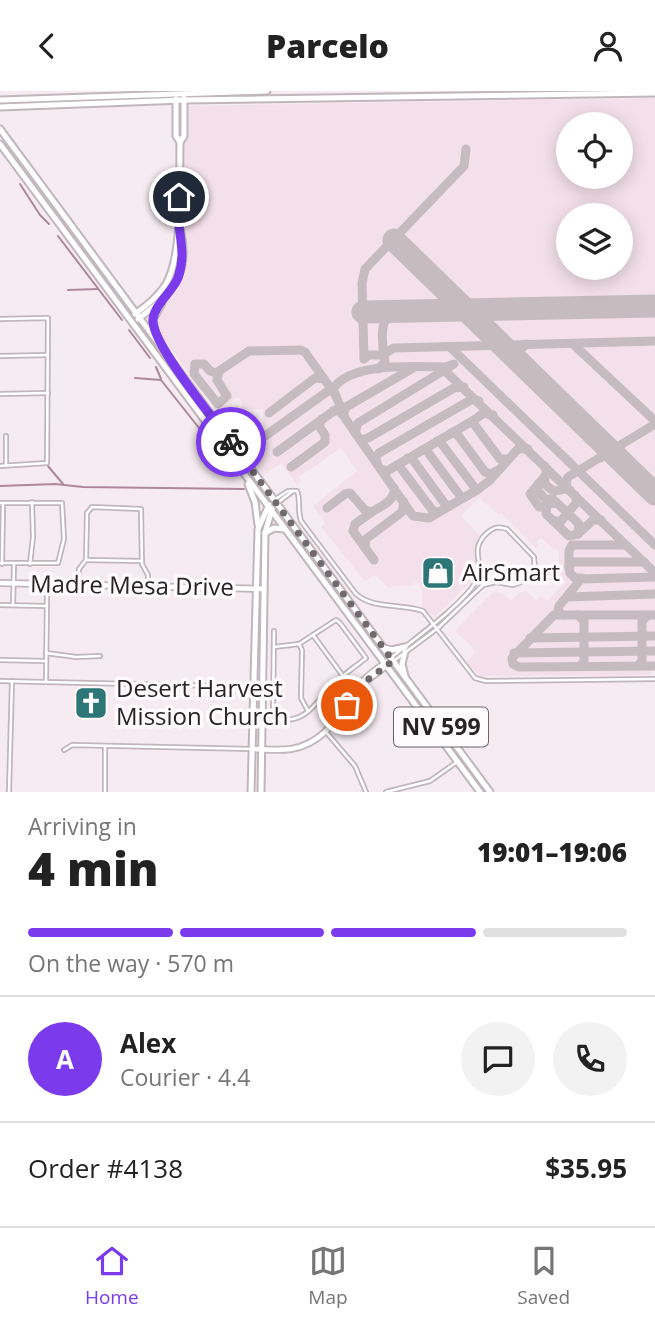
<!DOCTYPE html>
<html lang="en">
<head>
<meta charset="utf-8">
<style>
	body { margin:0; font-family:"Open Sans",sans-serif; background:#f2f2f2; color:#222; height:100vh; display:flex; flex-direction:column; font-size:26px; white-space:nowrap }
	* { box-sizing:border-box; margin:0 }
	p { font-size:23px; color:#767676 }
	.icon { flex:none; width:38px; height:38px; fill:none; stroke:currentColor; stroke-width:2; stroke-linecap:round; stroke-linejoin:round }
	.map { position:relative; height:701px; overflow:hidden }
	.sheet { display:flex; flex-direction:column; background:#fff; flex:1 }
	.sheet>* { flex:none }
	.tools { position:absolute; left:556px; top:21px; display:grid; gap:14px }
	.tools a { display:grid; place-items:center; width:77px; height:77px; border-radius:50%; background:#fff; box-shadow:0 4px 18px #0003; font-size:35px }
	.pin { position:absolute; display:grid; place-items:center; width:60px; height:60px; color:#fff; margin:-30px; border:4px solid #fff; border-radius:50%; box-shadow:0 2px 7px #0007 }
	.courier { position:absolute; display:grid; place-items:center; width:70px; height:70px; margin:-35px; border:5px solid #7c3aed; border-radius:50%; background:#fff; color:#222; box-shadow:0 2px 9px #0007 }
	.headline em { font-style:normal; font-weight:800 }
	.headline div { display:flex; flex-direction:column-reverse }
	.headline { display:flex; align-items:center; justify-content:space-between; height:119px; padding:0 28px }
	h1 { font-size:46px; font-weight:800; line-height:52px }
	.bar { display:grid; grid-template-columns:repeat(4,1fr); gap:10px 7px; align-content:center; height:84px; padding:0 28px }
	.bar i { height:9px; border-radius:5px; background:#e0e0e0 }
	.bar .on { background:#7c3aed }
	.bar p { grid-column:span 4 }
	.line { display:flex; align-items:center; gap:18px; padding:0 28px; border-top:2px solid #e0e0e0 }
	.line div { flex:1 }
	.round { display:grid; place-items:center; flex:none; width:74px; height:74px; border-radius:37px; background:#f2f2f2 }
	header { display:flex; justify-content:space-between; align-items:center; height:91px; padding:0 28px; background:#fff; font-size:32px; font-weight:800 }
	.tabs { display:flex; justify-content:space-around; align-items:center; height:98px; border-top:2px solid #e0e0e0; background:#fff; font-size:19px; color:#767676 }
	.tabs a { display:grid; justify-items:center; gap:4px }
	.tabs .on { color:#7c3aed }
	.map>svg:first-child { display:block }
	.built { fill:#f4e0ea; fill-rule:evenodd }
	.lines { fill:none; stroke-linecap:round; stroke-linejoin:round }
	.stream { stroke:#ac889a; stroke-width:2 }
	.taxiway { stroke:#c6bcc0; stroke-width:9 }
	.runway { stroke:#c6bcc0; stroke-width:23 }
	.street-casing { stroke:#c1b6bb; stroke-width:6 }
	.secondary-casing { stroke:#c1b6bb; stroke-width:8 }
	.primary-casing { stroke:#c1b6bb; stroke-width:9 }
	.street { stroke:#fff; stroke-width:2.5 }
	.secondary { stroke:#fff; stroke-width:4.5 }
	.primary { stroke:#fff; stroke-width:5 }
	.done { stroke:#706a6d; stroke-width:7; stroke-dasharray:0 12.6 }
	.route { stroke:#7c3aed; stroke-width:9 }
	.labels { text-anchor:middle; stroke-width:7; stroke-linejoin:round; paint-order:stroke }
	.shield { fill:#fffafc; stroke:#686466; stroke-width:2 }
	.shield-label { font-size:23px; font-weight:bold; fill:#282426 }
	.poi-label { font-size:24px; fill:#282426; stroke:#fffafc; text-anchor:start }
	.street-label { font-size:24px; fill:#282426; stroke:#fffafc }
</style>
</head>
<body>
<header><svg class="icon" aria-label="back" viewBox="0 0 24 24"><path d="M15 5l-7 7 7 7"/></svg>Parcelo<svg class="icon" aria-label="person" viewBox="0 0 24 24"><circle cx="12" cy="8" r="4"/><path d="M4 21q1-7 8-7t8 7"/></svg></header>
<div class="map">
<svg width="655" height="701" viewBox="0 0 655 701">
	<rect width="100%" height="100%" fill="#f6ebf0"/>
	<path class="built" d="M655,7V579H651V584L481,585L466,571L475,562L474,558L455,540L494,500L502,502L511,510L519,502L526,500L536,509L541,505L547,510L566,491L553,478L559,472V459L553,458L541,447L536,451L538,454L536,457L501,422L499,424L479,407L461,425L480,445L474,457L477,475L476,485L435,526L422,516V498L417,491L409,495H394L390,498L375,484L365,490L321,436L325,432L313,415L357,380L341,357L299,386L301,390L297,394L281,372L263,384L234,345L244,337H263V318H242V311L238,306L217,320L160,243L157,234L156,228L179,192L187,166L181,15ZM569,33H621V86H569ZM569,124H621V177H569Z"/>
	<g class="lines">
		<g class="stream">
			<polyline points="20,93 40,124 49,133"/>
			<polyline points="58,145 122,229"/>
			<polyline points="68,199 98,198"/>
			<polyline points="129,239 150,267"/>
			<polyline points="156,276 161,288"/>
			<polyline points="135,287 161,289 203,342 232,384"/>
			<polyline points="48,375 63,393"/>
			<polyline points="0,395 55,393 83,396 244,398"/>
		</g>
		<g class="taxiway">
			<polyline points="573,253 655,330"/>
			<polyline points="450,256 655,454"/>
			<polyline points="364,268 368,264 382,264 394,257 655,250"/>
			<polyline points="364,268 362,192 365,178 464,75 466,58"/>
			<polyline points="520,272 519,260 526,253"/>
			<path d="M454,273L446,276C417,276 351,270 333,298L345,327L413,425L429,427L477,399L489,390L518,358H528"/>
			<polyline points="441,276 655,482"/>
			<path d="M378,278L385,271C383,255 376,225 397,221"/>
			<polyline points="219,281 217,289 227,305 218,313 194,283 195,273 204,273 210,280 216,282 249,260 301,259 305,261 334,302"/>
			<polyline points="333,320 339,320 343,324 346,316 413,277"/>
			<polyline points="269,322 315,287 324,288"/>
			<polyline points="493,324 484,322 474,329 474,333 500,368 508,368"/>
			<polyline points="355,342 358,332 451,275"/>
			<polyline points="451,342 457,343 485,381 491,383 496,380"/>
			<polyline points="265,345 335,295"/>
			<polyline points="360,349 368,347 454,297 464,296"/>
			<polyline points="437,350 441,352 475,397 479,398"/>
			<polyline points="422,359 427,360 461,406 465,406"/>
			<polyline points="277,361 335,319"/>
			<polyline points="408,367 413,369 445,413 450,415"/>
			<polyline points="600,367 603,360 601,350"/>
			<polyline points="621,370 618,360 622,353"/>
			<polyline points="377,372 376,366 379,362 469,310 474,308 479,310"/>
			<polyline points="396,375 400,376 433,420 439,421"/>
			<polyline points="291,376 325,351 325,344 319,335 322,328"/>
			<polyline points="381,378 387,380 474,329"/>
			<path d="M545,385V393C553,401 555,401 565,398L570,399"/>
			<polyline points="538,393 538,400 545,408 553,408 552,410"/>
			<polyline points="567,396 566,391 568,386 655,333"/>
			<polyline points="545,416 539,416 530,403 547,383 545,375"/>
			<path d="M327,417L345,403L350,402L365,419L371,421C381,416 396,409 394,397"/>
			<polyline points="372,421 355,433 353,440 374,469"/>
			<polyline points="553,430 561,430 577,411 575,404"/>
			<polyline points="578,443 569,445 546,423 547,413 556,411 579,433 578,443"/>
			<polyline points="578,443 593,429 601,429"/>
			<polyline points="365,457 366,448 402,421 404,411"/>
			<polyline points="569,477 569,460 572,454 626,454"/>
			<polyline points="582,487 575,487 570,482 569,476 573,471 644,471"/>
			<polyline points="567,506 655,503"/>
			<polyline points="563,524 558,520 559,515 581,488 655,486"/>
			<polyline points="578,524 584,530 584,571 580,575"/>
			<polyline points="655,524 554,524 512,567 513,573 519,576 655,575"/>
			<polyline points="530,547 655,545"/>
			<polyline points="514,562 655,560"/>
			<polyline points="638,575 642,570 642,530 648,524"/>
		</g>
		<g class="runway">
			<polyline points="394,149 655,403"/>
			<polyline points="363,221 655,215"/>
		</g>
		<defs>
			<g id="street">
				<polyline points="0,228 48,227 47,372 0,375"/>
				<polyline points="0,265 48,264"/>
				<polyline points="0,303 48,302"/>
				<polyline points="6,345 6,374"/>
				<path d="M293,400H297C301,409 297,418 301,430L356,503C374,519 402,512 423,520L475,587L486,590L655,588"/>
				<polyline points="274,409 288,400 293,400"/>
				<polyline points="0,412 62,412 64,448 58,472 0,472"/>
				<polyline points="276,413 293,400"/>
				<polyline points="86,469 142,470"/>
				<polyline points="2,473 3,413"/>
				<polyline points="30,473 33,446 32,411"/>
				<polyline points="77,493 79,478 86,469 87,422 92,416 141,418 142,473 148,484 148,495"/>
				<polyline points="0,514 47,515"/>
				<polyline points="13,514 14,473"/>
				<path d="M274,540L273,623L276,628C308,634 316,609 335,592C344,583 355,576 366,567L340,532L336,529L299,553L274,556"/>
				<polyline points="313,544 343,585"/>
				<polyline points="299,553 302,559 301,607 308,620"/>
				<polyline points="46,562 76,566 100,565"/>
				<path d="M391,567C414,548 460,516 476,491C487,474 467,460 487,442C494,436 499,435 507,438L534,466L535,478L526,489L513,494L496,491L483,494L438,537L395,569"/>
				<polyline points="0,569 46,570"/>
				<polyline points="0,590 263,596"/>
				<polyline points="46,591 47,501"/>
				<polyline points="330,597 350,610"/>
				<polyline points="327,602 345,613"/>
				<polyline points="326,641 355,675 366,701"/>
				<polyline points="105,655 105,701"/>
				<polyline points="64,659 72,654 252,658"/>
				<polyline points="9,701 12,590"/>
				<polyline points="386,701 430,690 457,671"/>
			</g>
			<g id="secondary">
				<polyline points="0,492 264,498"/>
				<polyline points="362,593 393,570"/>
				<path d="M252,658C265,658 278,660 291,658C331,651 341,616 364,589C370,582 379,577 386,571"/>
			</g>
			<g id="primary">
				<polyline points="0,9 267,0"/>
				<polyline points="0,16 184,9 655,2"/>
				<polyline points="0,38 490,701"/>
				<polyline points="180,51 184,45 184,7"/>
				<polyline points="0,53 480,701"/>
				<path d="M135,223C147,214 158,206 166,193C184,162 179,88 180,51L176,45V8"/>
				<path d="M138,228C173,202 191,183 180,137"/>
				<polyline points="157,248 153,229 162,212"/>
				<polyline points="248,393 255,411 258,434"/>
				<polyline points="265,442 274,437 284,438"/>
				<polyline points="384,557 392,559 405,556"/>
				<polyline points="405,561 402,573 405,585"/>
				<polyline points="251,701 258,438 269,414"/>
				<polyline points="261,701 265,442 272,418"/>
			</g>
		</defs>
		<use href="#street" class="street-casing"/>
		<use href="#secondary" class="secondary-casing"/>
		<use href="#primary" class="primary-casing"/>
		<use href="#street" class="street"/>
		<use href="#secondary" class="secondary"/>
		<use href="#primary" class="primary"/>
	</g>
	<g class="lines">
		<polyline class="done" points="231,351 393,570 362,593 347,614"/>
		<path class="route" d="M179,106C179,115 178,125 179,134C181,153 185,167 178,187C172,201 155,213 153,228C150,251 215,330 231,351"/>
	</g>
	<defs>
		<symbol id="shop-square" viewBox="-11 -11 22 22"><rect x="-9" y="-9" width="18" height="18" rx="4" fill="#2c7677" stroke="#fffafc"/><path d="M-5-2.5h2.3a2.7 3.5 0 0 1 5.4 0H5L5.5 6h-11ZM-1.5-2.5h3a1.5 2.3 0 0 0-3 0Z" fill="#fff"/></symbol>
		<symbol id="church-square" viewBox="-11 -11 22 22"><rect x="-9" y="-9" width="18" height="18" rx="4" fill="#2c7677" stroke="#fffafc"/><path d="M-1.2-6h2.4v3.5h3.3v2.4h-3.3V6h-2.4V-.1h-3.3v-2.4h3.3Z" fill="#fff"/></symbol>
	</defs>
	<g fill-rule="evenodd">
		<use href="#shop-square" x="419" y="463" width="38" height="38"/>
		<use href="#church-square" x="72" y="593" width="38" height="38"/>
	</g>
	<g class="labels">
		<rect class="shield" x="394" y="616.5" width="94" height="39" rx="5"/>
		<g class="shield-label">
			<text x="441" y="644">NV 599</text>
		</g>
		<g class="poi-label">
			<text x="462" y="490">AirSmart</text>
			<text x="116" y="606">Desert Harvest<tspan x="116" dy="28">Mission Church</tspan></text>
		</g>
		<g class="street-label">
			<text transform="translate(132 495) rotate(1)" y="8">Madre Mesa Drive</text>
		</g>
	</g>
</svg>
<div class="tools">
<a><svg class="icon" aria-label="locate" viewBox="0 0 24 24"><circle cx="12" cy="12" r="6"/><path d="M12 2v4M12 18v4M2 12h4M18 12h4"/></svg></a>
<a><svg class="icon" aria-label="layers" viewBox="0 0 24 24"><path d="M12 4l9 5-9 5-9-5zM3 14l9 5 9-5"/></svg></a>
</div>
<div class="pin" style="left:347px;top:614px;background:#ea580c"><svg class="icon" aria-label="bag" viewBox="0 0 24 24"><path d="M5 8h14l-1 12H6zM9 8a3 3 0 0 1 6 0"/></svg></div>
<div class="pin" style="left:179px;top:106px;background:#1f2937"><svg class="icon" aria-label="home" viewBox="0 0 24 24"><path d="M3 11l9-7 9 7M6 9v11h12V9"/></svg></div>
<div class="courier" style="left:231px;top:351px"><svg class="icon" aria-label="bike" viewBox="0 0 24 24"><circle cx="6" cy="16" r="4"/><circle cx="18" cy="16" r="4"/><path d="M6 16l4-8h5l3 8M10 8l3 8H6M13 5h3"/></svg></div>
</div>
<section class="sheet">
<div class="headline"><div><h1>4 min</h1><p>Arriving in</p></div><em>19:01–19:06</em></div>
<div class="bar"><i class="on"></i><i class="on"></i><i class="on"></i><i></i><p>On the way · 570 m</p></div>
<div class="line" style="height:126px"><b class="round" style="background:#7c3aed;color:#fff">A</b><div><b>Alex</b><p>Courier · 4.4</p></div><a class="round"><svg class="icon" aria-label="chat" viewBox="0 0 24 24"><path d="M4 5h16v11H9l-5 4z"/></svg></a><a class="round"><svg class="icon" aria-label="phone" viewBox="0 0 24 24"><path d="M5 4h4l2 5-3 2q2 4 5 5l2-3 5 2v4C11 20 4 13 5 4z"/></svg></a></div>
<div class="line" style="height:91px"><div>Order #4138</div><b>$35.95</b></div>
</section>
<nav class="tabs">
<a class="on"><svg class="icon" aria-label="home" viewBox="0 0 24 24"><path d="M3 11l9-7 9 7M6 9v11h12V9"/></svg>Home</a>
<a><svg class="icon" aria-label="map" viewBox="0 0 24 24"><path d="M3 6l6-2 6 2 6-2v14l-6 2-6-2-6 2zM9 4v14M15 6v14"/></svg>Map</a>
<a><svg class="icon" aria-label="saved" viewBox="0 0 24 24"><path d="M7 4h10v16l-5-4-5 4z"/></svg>Saved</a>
</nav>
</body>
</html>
